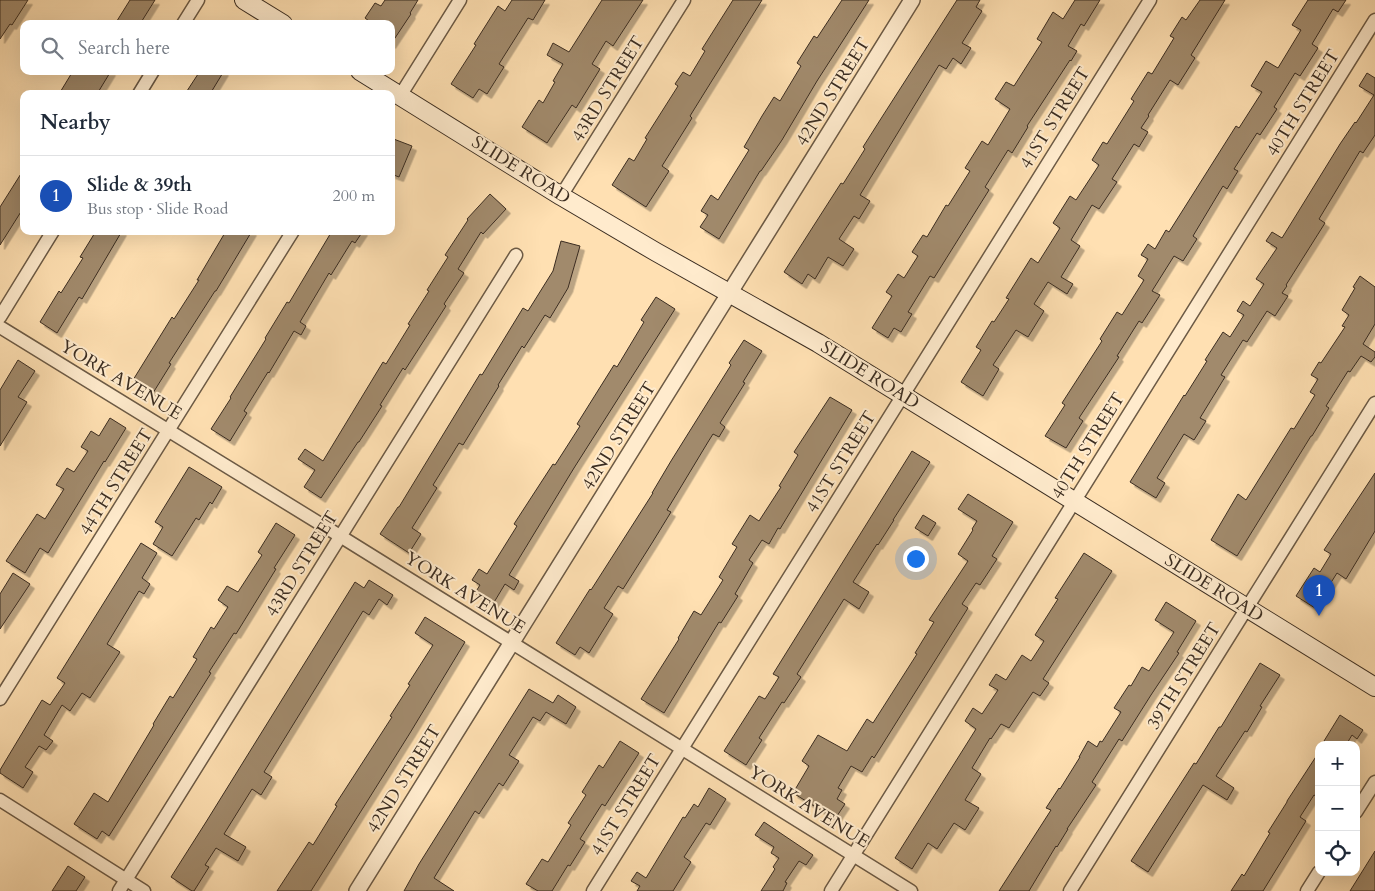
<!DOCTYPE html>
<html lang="en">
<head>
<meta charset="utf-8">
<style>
	:root { --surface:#fff; --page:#f6f6f7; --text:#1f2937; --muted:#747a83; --line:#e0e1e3; --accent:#8f2418 }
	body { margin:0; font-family:Cardo,serif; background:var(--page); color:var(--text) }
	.controls { position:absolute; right:15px; bottom:15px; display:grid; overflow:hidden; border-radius:10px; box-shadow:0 5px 20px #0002 }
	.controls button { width:45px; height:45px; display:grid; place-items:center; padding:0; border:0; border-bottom:1px solid var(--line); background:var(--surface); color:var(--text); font:25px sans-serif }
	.you { position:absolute; left:915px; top:558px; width:18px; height:18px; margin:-12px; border:4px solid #fff; border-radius:50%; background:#1a73e8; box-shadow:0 0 0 8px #1a73e833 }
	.badge { display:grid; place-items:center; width:32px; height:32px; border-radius:50%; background:var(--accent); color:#fff; font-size:16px; font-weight:700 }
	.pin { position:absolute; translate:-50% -41px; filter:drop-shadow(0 1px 2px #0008) }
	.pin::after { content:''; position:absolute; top:26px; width:18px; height:15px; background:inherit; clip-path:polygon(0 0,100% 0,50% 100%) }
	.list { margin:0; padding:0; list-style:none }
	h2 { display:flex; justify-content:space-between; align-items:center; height:65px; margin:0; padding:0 20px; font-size:21px }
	h2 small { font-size:16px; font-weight:400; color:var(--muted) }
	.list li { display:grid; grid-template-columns:32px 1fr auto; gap:15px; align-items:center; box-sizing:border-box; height:80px; padding:0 20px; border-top:1px solid var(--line) }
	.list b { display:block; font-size:19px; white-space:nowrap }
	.list p { margin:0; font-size:16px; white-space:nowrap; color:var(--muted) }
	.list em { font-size:16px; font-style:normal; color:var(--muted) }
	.icon { flex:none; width:28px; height:28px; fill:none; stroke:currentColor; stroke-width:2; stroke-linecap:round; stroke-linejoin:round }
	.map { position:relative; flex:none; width:1375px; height:891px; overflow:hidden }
	.search { position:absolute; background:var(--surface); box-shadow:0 5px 20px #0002; left:20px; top:20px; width:375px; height:55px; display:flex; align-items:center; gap:12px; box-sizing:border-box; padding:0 18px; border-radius:10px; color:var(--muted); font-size:19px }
	.panel { position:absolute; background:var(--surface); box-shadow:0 5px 20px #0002; left:20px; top:90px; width:375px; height:145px; border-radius:10px }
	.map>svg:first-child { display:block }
	.building { fill:#a18a6c; stroke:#3b2d21; filter:url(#shadow) }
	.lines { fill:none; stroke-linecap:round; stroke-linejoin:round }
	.minor-casing { stroke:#6c5a45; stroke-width:15 }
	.tertiary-casing { stroke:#6c5a45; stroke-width:18 }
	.secondary-casing { stroke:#3b2d21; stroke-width:20 }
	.minor { stroke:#ffebcd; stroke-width:12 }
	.tertiary { stroke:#ffebcd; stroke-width:15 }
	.secondary { stroke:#ffebcd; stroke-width:18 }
	.labels { text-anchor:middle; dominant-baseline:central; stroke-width:4; stroke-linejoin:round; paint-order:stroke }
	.street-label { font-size:18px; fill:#3b2d21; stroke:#ffebcd }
</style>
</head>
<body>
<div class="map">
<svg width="1375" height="891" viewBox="0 0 1375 891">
	<defs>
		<filter id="shadow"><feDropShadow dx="4.5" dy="4.5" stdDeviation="0" flood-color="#0004"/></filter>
	</defs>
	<rect width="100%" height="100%" fill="#ffe0b2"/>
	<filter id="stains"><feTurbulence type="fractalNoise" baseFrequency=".004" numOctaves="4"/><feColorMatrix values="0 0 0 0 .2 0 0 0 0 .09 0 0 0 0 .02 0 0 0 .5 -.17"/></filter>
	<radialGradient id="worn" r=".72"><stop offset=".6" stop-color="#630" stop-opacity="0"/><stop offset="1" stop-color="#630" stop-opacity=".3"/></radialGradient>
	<!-- building -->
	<g class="building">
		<path d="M0 0H28L12 25 10 24 0 39Z"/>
		<path d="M130 0H155L140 24H115Z"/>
		<path d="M385 0H418L410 13 411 14 391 44V24H373L365 18 375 3 381 6Z"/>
		<path d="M512 0H545L533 20 528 18 499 64 504 67 487 94 479 89 473 98 451 84 476 45 474 44 498 6 505 11Z"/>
		<path d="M602 0H643L613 46 606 41 592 64 600 69 576 108 572 105 547 143 522 127 539 100 543 103 555 82 553 81 563 64 547 55 553 43 569 52Z"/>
		<path d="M733 0H762L690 116 692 118 662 166 669 171 646 207 612 185 629 158 634 161 647 139 645 138 678 86 675 84 683 72 690 76 705 51 702 49Z"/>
		<path d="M842 0H869L817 81 782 140 761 171H760L719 239 700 227 708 215 701 211 711 195 718 200 749 150 744 147 762 116 774 97 780 101 801 66 797 63 814 36 817 38Z"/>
		<path d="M957 0H980L976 7 982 11 962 43 971 48 961 64 953 58 946 69 939 65 860 195 870 201 859 219 854 216 839 239 854 249 843 266 828 257 815 279 808 274 802 284 784 272 841 183 843 184 865 149 863 147 882 117Z"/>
		<path d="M1075 0H1100L1084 26 1081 24 1068 46 1077 51 1071 61 1070 60 1027 126 1028 127 1012 153 1008 150 985 187 989 190 934 278 930 276 908 312 912 314 901 332 894 328 888 338 872 328 892 296 886 292 898 274 904 278 918 256 912 252 923 235 927 237 946 205 948 206 970 171 965 168 982 141 988 145 1010 109 995 99 1006 82 1014 86 1042 42 1037 39 1053 12 1063 19Z"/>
		<path d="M1200 0H1225L1191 55 1195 58 1178 85 1170 80 1148 115 1149 116 1141 128 1148 132 1139 147 1134 144 1112 179 1117 182 1099 209 1092 205 1071 240 1080 246 1061 277 1073 284 1067 294 1048 282 1034 304 1044 311 1028 337 1016 330 993 365 999 369 983 396 961 382 981 350 976 347 992 321 994 322 1009 299 1006 298 1031 258 1038 263 1060 228 1053 223 1070 196 1076 200 1099 165 1092 160 1103 142 1107 144 1134 101 1131 99 1148 72 1152 74 1174 38 1170 36 1182 17 1186 20Z"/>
		<path d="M1308 0H1346L1338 12 1333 9 1312 44 1318 48 1300 76 1295 73 1274 107 1277 109 1260 135 1257 133 1234 169 1238 171 1227 189 1223 186 1193 236 1197 239 1183 261 1174 256 1152 291 1160 295 1142 323 1139 321 1117 356 1119 357 1079 418 1083 421 1066 448 1045 436 1065 405 1062 403 1102 341 1100 339 1117 312 1122 315 1144 280 1138 276 1148 259 1141 255 1148 244 1155 249 1166 230 1169 232 1236 126 1239 128 1262 92 1251 86 1266 61 1278 68 1301 30 1292 25Z"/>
		<path d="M73 71H111L97 94H59Z"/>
		<path d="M200 71H224L210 94H185Z"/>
		<path d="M1367 73 1375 78V135L1363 153 1360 151 1319 219 1325 223 1286 285 1287 286 1282 293 1288 296 1275 316 1267 311 1247 342 1243 340 1221 375 1225 377 1200 418 1206 421 1194 440 1184 434 1157 478 1165 483 1156 498 1130 482 1184 395 1185 396 1207 361 1205 360 1223 332 1230 337 1244 315 1237 311 1243 301 1250 306 1264 284 1256 279 1277 248 1266 241 1272 232 1282 238 1340 144 1355 122 1356 123 1374 95 1359 86Z"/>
		<path d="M391 138 412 146 399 177 391 174Z"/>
		<path d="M24 169V207L0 245V207Z"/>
		<path d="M490 194 506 209 483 234 481 232 458 269 464 273 444 304 446 306 405 370 403 368 380 405 382 406 359 442H358L321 498 304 487 315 470 298 459 305 449 323 461 383 362 386 364 410 325 408 324 429 291 427 290 448 257 445 255 468 220 467 219Z"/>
		<path d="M96 231H122L82 299 79 297 57 333 40 322 59 291 61 293 83 258 80 257Z"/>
		<path d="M226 231H252L216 291H215L169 363 171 364 153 393 133 380 172 317 174 319 199 280H197Z"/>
		<path d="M332 231H363L355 243 352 241 331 275 329 273 300 322 306 326 301 335 294 331 269 373 268 372 244 411 247 413 230 441 211 429 231 398 230 397 266 339 265 338 287 302 289 303Z"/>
		<path d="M561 241 580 246 568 288 550 318 545 315 524 348 522 346 498 385 499 386 463 445 459 443 433 485 437 488 412 528 421 534 409 553 380 534 398 507H399L480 374 482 375 523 308 528 311 553 271Z"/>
		<path d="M1360 276 1375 287V324L1363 344 1375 352V357L1371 362 1361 356 1350 372 1348 371 1326 406 1329 408 1312 436H1311L1237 556 1211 540 1238 494 1246 500 1291 428 1294 429 1315 395 1310 392 1318 379 1311 375 1319 362 1321 363 1345 327 1342 326 1349 315 1342 310 1355 288 1353 287Z"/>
		<path d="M656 297 675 309 574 468 509 575 519 581 514 590 505 584 493 604 475 593 480 585 472 580 479 569 487 574 517 526 514 524 553 464 555 465 580 426 577 424 614 365 617 367 644 322 641 320Z"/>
		<path d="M744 340 762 351 743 382 745 383 720 423 725 427 719 437 713 434 708 442 667 510 671 512 652 543 623 589 618 586 604 608 613 614 589 653 580 647 575 655 556 643 590 589 591 590 653 493H652L671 461 731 365 729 363Z"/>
		<path d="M18 360 35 371 18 397 27 402 0 446V390Z"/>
		<path d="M830 397 852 410 780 529 778 528 769 544 762 540 749 560 753 563 735 594 738 596 721 623 719 622 664 713 641 699 679 639 678 638 694 611 701 615 723 580 719 577 737 547 732 544 750 515 759 521 781 487 779 486 798 455 794 452Z"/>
		<path d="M110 418 126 428 105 462 104 461 48 553 40 548 25 573 6 561 37 514 45 519 64 489 56 485 67 468 74 472 88 451 81 447 91 431 99 436Z"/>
		<path d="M912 451 930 462 893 520H894L878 545 877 544 853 582 869 592 859 609 844 599 797 674 801 677 784 703 782 702 759 738 762 740 746 765 724 751 759 696 765 699 779 677 773 674Z"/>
		<path d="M189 467 222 487 212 504 210 502 199 520 196 518 172 556 153 544 163 527 155 522Z"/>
		<path d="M1375 473V531L1346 579 1337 573 1315 608 1296 596 1314 568 1320 572 1331 554 1324 550Z"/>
		<path d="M968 494 1013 522 992 556 997 559 980 585 976 583 962 604 968 608 874 758 872 756 862 772 851 766 838 788 842 790 837 799 845 804 835 819 793 793 809 766 802 761 818 735 847 751 867 719 873 723 917 654 915 653 934 622 929 620 968 561 958 554 973 530 972 529 977 521 958 509Z"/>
		<path d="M923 515 936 523 928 536 915 528Z"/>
		<path d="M276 523 295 535 274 568 276 569 236 634 234 633 209 672 211 673 109 836 102 831 97 839 74 824 94 793 108 802 154 725 153 724 170 696 173 698 197 659 193 657 211 627 214 629 228 607 218 600 227 586 238 592 262 555 258 552Z"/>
		<path d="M141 543 157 553 142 578 150 584 144 594 139 591 107 644 120 652 90 698 82 693 70 711 62 705 44 735 53 741 46 750 39 746 25 767 33 772 23 788 0 773V770L42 700 50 705 65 683 57 678Z"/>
		<path d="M1084 553 1112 571 1043 679 1049 683 1040 696 1033 692 1009 728 1001 724 991 739 990 738 972 768 981 774 965 800 979 808 965 830 954 823 937 849 928 843 912 869 895 858 976 729 965 721 973 708 982 714 998 690 989 685 996 674 1006 680 1022 655 1031 661 1044 641 1035 635 1058 599 1055 598Z"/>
		<path d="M13 573 30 584 0 629V594Z"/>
		<path d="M369 580 393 595 387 605 379 599 369 615 363 611 264 772 272 777 261 795 252 789 224 834 246 847 238 861 216 848 205 865 209 867 194 891H192L171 877 206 822 355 582 364 588Z"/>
		<path d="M1166 602 1196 621 1177 652 1179 653 1151 695 1122 741 1119 739 1092 782 1096 785 1067 829H1068L1057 847 1056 846 1029 891H999L1051 810 1046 808 1059 788 1060 789 1080 757H1079L1088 741 1097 747 1100 741 1102 742 1121 712 1114 708 1129 685 1131 686 1142 667 1149 671 1174 632 1155 620Z"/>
		<path d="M425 617 465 642 410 733 311 891H277L309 842 313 845 337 806 335 805 392 717 390 716 410 685 408 684 433 645 415 633Z"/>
		<path d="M1260 663 1280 675 1260 706 1262 707 1247 732 1245 731 1216 776 1234 788 1227 800 1203 785 1148 872 1131 861 1194 763 1196 764 1219 727H1221Z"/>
		<path d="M529 689 553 703 558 695 576 707 566 724 546 712 540 721 533 717 509 755 519 761 503 786 499 783 479 814 475 811 434 878 454 891H404L419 864Z"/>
		<path d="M1340 715 1363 730 1357 739 1352 735 1346 745H1331L1324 741Z"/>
		<path d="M620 741 639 753 605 806 602 804 580 839 585 842 570 866 568 865 552 891H538L526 884 542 859 548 862 571 825 568 823 586 795 582 792 599 765 603 768Z"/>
		<path d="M1319 752V798L1314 795 1300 817 1306 821 1263 891H1231L1242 874 1244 876 1270 833 1268 832 1287 802V801Z"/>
		<path d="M709 788 726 799 710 825 706 823 684 857 691 862 673 891H637L640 886 631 881 637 872 646 878 683 817 685 818 694 804 698 807Z"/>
		<path d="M764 822 813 855 806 865 799 861 785 882 787 883 783 891H761L775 869 773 867 779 858 771 853 774 847 755 835Z"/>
		<path d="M1375 851V891H1350Z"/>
		<path d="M68 866 85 877 76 891H52Z"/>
	</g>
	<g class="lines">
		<defs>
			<g id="minor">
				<path d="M183 24 198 0"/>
				<path d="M139 94 153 71"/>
				<path d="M400 96 460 0"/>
				<path d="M561 196 684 0"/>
				<path d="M0 317 53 231"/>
				<path d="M0 327 340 536 911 891"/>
				<path d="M0 699 293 231"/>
				<path d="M0 800 144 891"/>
				<path d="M1356 812 1375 782"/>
				<path d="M119 891 516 255"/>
				<path d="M593 891 1150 0"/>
				<path d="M831 891 1375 20"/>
				<path d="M1070 891 1375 403"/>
				<path d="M1307 891 1319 872"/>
			</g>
			<path id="tertiary" d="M357 891 912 0"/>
			<g id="secondary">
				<path d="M244 0 283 24"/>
				<path d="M360 71 561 196 656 252 818 343 1375 687"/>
			</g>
		</defs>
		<!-- minor casing -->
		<use href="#minor" class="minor-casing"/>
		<!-- tertiary casing -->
		<use href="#tertiary" class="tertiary-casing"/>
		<!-- secondary casing -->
		<use href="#secondary" class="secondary-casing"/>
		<!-- minor -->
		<use href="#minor" class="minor"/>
		<!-- tertiary -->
		<use href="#tertiary" class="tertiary"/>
		<!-- secondary -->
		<use href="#secondary" class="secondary"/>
	</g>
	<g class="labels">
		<!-- street labels -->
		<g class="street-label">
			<text transform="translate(608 89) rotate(-58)">43RD STREET</text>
			<text transform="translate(833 92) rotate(-58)">42ND STREET</text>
			<text transform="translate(1303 103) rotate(-58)">40TH STREET</text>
			<text transform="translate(1055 118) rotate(-58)">41ST STREET</text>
			<text transform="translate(521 170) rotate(32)">SLIDE ROAD</text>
			<text transform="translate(870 375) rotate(32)">SLIDE ROAD</text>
			<text transform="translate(121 380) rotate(31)">YORK AVENUE</text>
			<text transform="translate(619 436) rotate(-58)">42ND STREET</text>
			<text transform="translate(1088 446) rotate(-58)">40TH STREET</text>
			<text transform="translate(841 462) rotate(-58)">41ST STREET</text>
			<text transform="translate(116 482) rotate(-58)">44TH STREET</text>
			<text transform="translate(302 564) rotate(-58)">43RD STREET</text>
			<text transform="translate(1214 588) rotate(32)">SLIDE ROAD</text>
			<text transform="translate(465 593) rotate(32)">YORK AVENUE</text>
			<text transform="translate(1184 676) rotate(-58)">39TH STREET</text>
			<text transform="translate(404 779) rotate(-58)">42ND STREET</text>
			<text transform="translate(626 805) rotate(-58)">41ST STREET</text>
			<text transform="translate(809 807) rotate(32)">YORK AVENUE</text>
		</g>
	</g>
	<rect width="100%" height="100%" filter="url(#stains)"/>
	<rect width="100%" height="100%" fill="url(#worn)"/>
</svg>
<div class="controls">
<button>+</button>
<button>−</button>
<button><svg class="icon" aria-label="locate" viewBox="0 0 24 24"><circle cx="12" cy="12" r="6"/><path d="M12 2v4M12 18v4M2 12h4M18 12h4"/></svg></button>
</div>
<div class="you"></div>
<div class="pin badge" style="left:1319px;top:616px;background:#1a4fb4">1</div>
<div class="search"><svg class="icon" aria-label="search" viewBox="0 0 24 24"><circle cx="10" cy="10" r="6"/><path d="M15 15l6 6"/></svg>Search here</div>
<section class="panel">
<h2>Nearby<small></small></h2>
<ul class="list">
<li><span class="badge" style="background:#1a4fb4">1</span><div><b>Slide &amp; 39th</b><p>Bus stop · Slide Road</p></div><em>200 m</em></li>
</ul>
</section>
</div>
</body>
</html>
